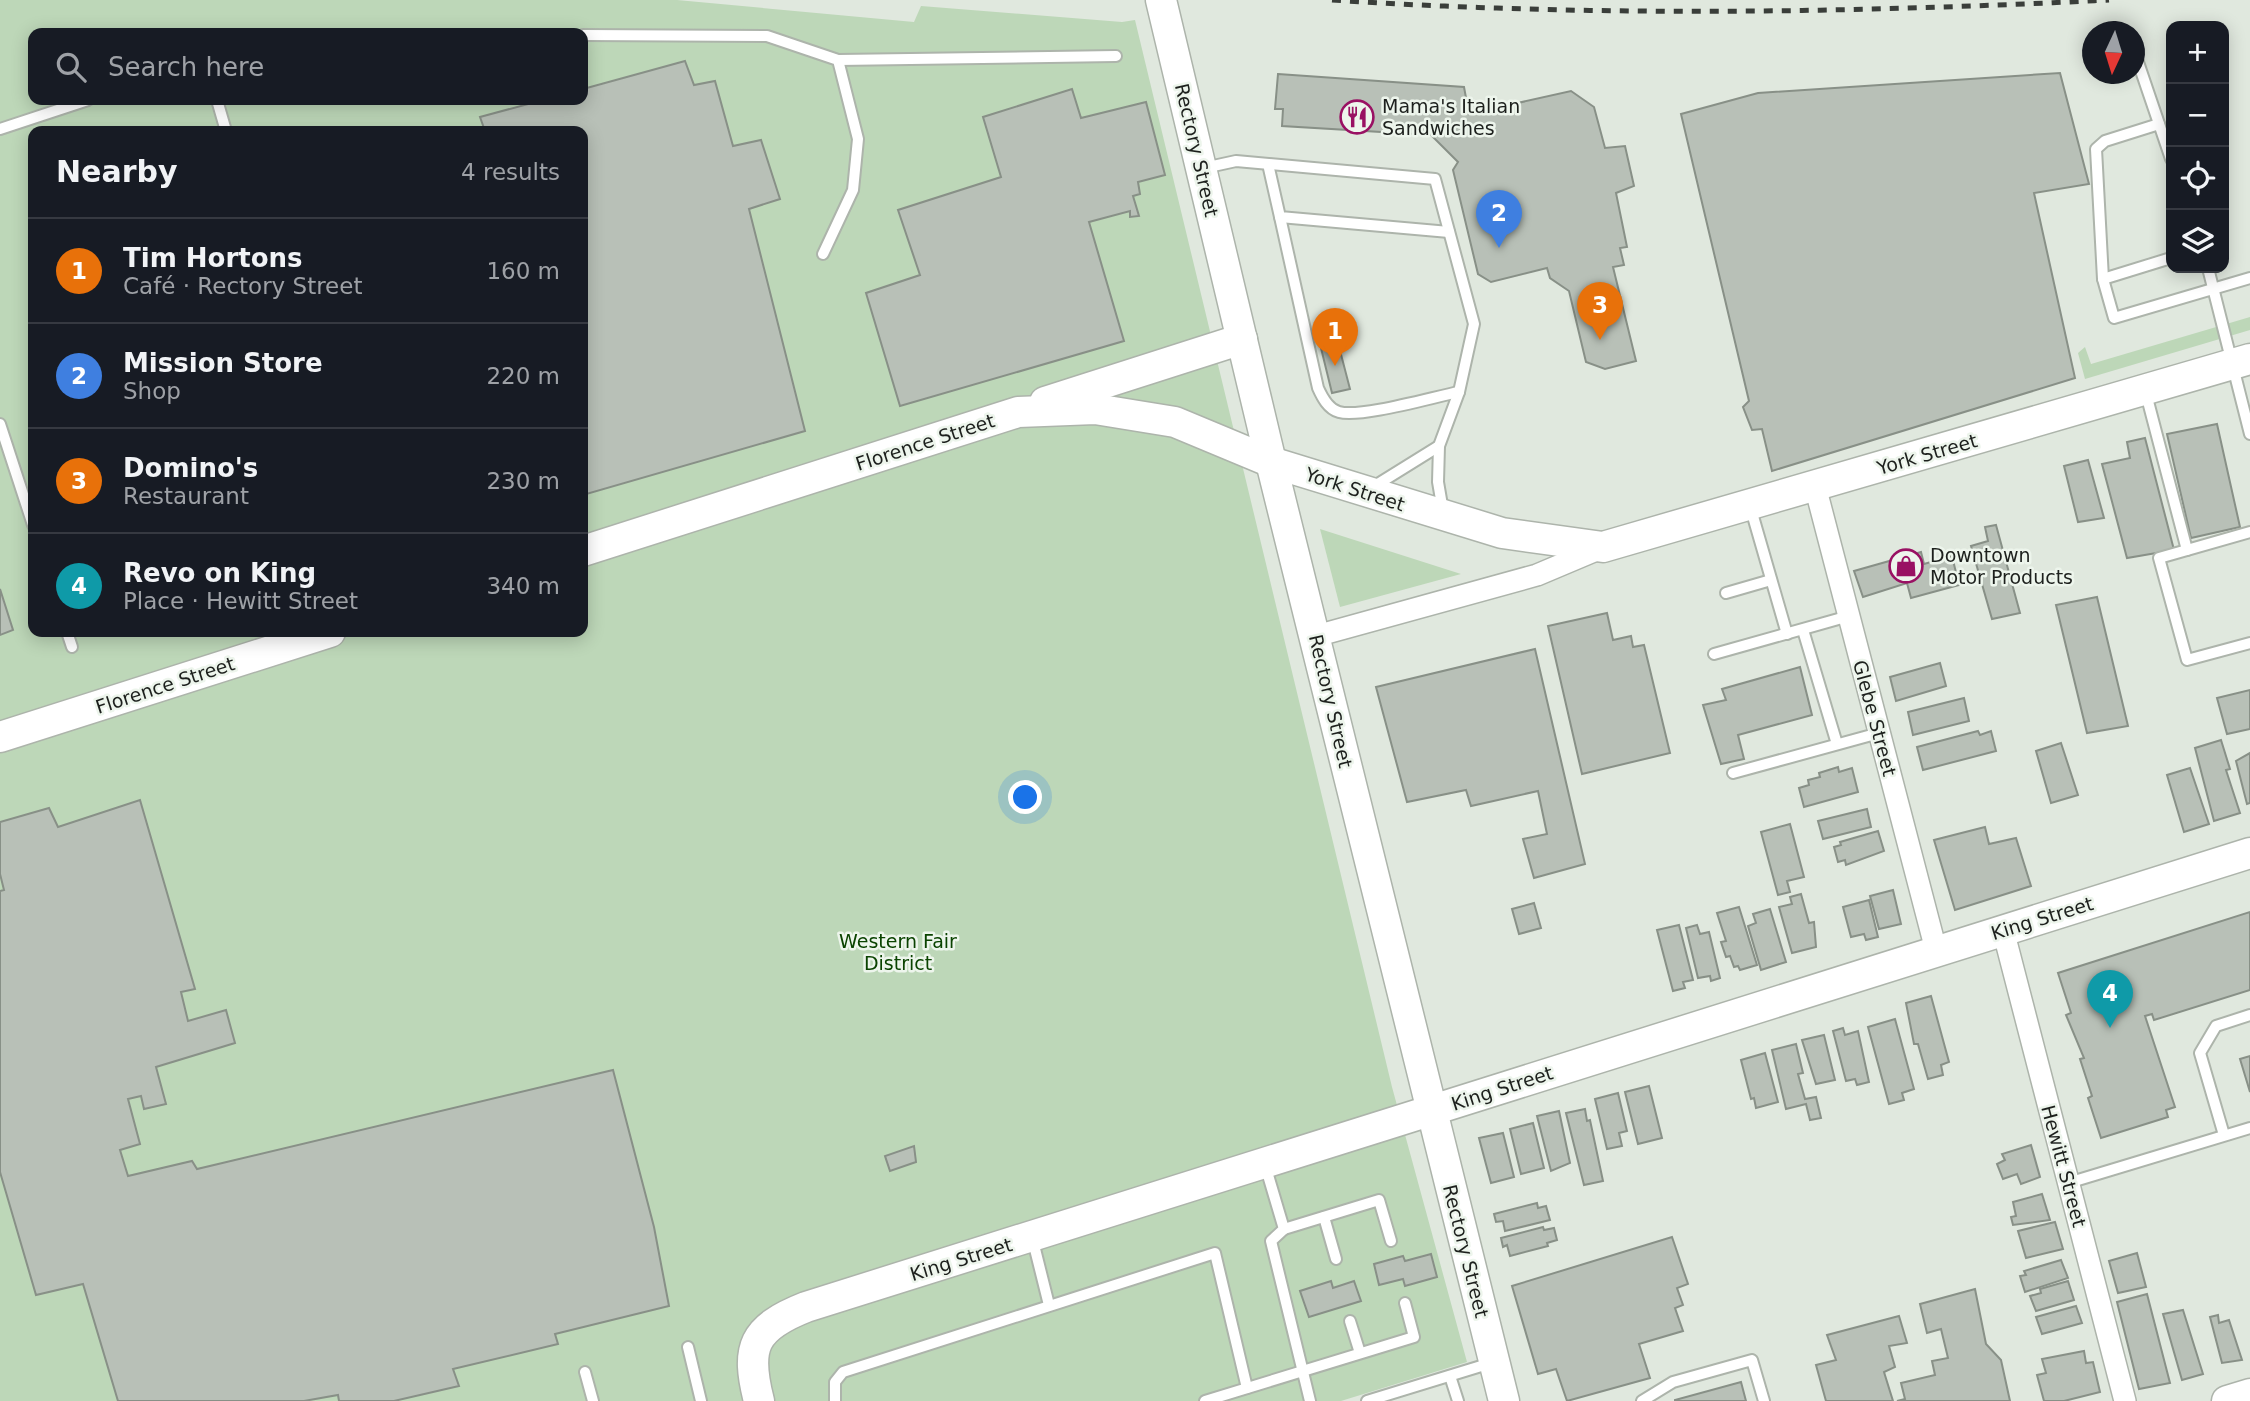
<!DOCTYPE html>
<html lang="en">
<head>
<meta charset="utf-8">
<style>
	:root { --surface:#171b24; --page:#20242c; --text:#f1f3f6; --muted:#9ea1a6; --line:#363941; --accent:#b45309 }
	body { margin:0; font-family:"DejaVu Sans",sans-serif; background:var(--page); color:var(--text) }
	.controls { position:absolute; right:21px; top:21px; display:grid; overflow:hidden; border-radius:14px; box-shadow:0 4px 18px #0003 }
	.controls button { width:63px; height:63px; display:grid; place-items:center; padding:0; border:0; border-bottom:2px solid var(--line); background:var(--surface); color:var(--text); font:35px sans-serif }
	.compass { position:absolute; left:2082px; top:21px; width:63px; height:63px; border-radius:50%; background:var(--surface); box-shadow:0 4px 18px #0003; rotate:184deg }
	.you { position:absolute; left:1026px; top:798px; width:24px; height:24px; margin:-18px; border:5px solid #fff; border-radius:50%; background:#1a73e8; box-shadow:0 0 0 10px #1a73e833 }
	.badge { display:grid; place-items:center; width:46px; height:46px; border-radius:50%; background:var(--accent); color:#fff; font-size:23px; font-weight:700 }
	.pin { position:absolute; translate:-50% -58px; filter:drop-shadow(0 2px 4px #0008) }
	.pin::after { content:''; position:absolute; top:37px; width:24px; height:21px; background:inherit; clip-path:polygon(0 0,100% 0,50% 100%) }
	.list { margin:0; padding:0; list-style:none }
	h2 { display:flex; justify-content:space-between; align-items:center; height:91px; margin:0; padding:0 28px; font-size:30px }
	h2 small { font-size:23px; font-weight:400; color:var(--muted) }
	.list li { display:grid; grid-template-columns:46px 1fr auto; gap:21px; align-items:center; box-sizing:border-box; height:105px; padding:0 28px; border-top:2px solid var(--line) }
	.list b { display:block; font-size:26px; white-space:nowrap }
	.list p { margin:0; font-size:23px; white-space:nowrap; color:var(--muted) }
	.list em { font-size:23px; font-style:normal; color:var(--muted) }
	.icon { flex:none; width:38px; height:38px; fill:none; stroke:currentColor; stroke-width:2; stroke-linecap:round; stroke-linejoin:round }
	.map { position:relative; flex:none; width:2250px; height:1401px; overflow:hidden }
	.search { position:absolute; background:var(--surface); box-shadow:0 4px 18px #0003; left:28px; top:28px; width:560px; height:77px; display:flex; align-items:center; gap:18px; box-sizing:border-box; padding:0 24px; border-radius:14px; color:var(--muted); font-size:26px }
	.panel { position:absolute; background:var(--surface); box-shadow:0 4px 18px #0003; left:28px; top:126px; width:560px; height:511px; border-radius:14px }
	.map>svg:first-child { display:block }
	.green { fill:#bdd7b8; fill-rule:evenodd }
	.building { fill:#b8c0b7; stroke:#889087; stroke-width:2 }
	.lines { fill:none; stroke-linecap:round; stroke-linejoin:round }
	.lane-casing { stroke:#adb4ab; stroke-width:14 }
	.street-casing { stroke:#adb4ab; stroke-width:24 }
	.secondary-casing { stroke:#adb4ab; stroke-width:33 }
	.lane { stroke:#fff; stroke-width:10 }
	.street { stroke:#fff; stroke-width:21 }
	.secondary { stroke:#fff; stroke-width:30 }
	.rail { stroke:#3a3e3a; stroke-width:5; stroke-dasharray:9 9; stroke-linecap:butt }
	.labels { text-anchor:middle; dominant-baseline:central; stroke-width:5; stroke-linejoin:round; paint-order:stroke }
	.poi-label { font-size:19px; fill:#1d201d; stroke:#edf5ec; text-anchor:start }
	.street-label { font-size:19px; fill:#1d201d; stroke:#edf5ec }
	.park-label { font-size:19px; fill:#0a4300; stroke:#edf5ec }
</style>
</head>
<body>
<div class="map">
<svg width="2250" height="1401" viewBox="0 0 2250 1401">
	<rect width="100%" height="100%" fill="#e0e8de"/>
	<!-- green -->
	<g class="green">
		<path d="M0 0H677L914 22 921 6 1122 22 1135 20 1392 1087 1467 1362 1341 1401H0ZM33 33H583V100H33ZM33 131H583V632H33Z"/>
		<path d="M2250 317V330L2085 379 2078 353 2085 347 2091 364Z"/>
		<path d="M1320 529 1461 574 1340 607Z"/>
	</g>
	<!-- building -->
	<g class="building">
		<path d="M685 61 694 85 715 81 733 146 761 140 780 199 749 209 805 431 583 495V131H485L480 117 543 100H583V89Z"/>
		<path d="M2060 73 2089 184 2034 193 2075 378 1772 471 1762 429 1752 430 1743 407 1749 401 1681 114 1758 93Z"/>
		<path d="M1278 74 1464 87 1469 114 1571 91 1594 107 1605 148 1625 146 1634 186 1616 193 1627 247 1620 248 1624 265 1613 267 1636 361 1605 369 1586 362 1569 291 1550 278 1547 268 1491 282 1478 274 1453 170 1458 162 1431 135 1282 126 1283 109H1275Z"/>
		<path d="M1072 89 1081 118 1146 102 1165 175 1138 182 1140 194 1133 196 1139 216 1130 217V211L1089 222 1124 341 900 406 866 293 920 275 898 210 1001 177 983 117Z"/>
		<path d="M1337 339 1350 389 1332 393 1320 344Z"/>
		<path d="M2217 424 2240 527 2191 538 2167 434Z"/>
		<path d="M2145 438 2174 550 2127 558 2102 464 2130 458 2127 442Z"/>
		<path d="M2088 460 2104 518 2078 522 2064 466Z"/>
		<path d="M1996 525 2020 613 1992 619 1971 546 1988 541 1985 527Z"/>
		<path d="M1921 552 1924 564 1952 556 1959 585 1911 598 1907 583 1863 597 1854 571Z"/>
		<path d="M0 589 13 630 0 635Z"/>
		<path d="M2097 597 2128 726 2087 733 2056 605Z"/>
		<path d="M1607 613 1613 640 1631 636 1633 647 1644 645 1670 753 1582 774 1548 626Z"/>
		<path d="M1535 649 1585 864 1534 878 1523 839 1547 834 1538 791 1471 806 1466 790 1407 802 1376 687Z"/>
		<path d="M1940 663 1946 686 1896 701 1890 677Z"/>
		<path d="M1800 667 1812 715 1738 735 1744 759 1721 764 1703 705 1726 700 1722 689Z"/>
		<path d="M2250 690V729L2227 734 2217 698Z"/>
		<path d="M1964 698 1969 721 1913 735 1908 712Z"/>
		<path d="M1978 731 1980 735 1991 731 1996 751 1923 770 1917 747Z"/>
		<path d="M2221 740 2230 769 2226 770 2240 813 2214 821 2195 748Z"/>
		<path d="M2061 743 2078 795 2051 803 2036 751Z"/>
		<path d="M2250 753V803L2247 804 2236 761Z"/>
		<path d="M1838 767 1839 772 1852 768 1858 792 1804 807 1799 788 1809 785 1808 780 1820 777 1819 773Z"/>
		<path d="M2190 768 2209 824 2184 832 2167 775Z"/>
		<path d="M140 800 195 989 181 992 188 1021 226 1010 235 1043 156 1067 166 1104 144 1109 141 1096 128 1099 140 1144 120 1150 128 1176 192 1161 197 1169 613 1070 654 1227 669 1306 555 1334 558 1344 453 1369 459 1386 394 1401H339L338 1395 304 1401H118L83 1284 36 1295 0 1172V891L4 890 0 874V822L49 808 58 827Z"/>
		<path d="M1867 809 1871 827 1823 839 1818 821Z"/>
		<path d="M1790 824 1804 877 1787 881 1790 892 1778 895 1761 832Z"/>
		<path d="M1985 827 1989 844 2016 838 2031 886 1955 910 1934 840Z"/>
		<path d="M1878 831 1884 851 1846 865 1845 860 1838 862 1834 847 1841 845 1840 842Z"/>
		<path d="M1893 890 1901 924 1879 929 1870 896Z"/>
		<path d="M1801 894 1809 923 1814 922 1816 947 1792 953 1779 907 1792 904 1790 897Z"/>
		<path d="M1869 900 1878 937 1866 940 1864 934 1851 937 1843 907Z"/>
		<path d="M1534 903 1541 928 1519 934 1512 909Z"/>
		<path d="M1739 907 1757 965 1740 970 1738 966 1734 967 1730 956 1726 957 1721 942 1726 941 1717 913Z"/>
		<path d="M1770 909 1786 962 1761 970 1748 926 1756 923 1753 914Z"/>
		<path d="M2250 912V990L2154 1020 2152 1014 2145 1016 2175 1107 2166 1110 2168 1117 2101 1138 2088 1098 2092 1096 2080 1059 2084 1058 2066 1015 2071 1013 2058 973Z"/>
		<path d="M1679 925 1693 980 1683 982 1685 988 1673 991 1657 930Z"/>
		<path d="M1697 925 1700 934 1709 932 1720 978 1711 981 1710 976 1698 978 1686 928Z"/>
		<path d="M1931 996 1949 1062 1941 1065 1943 1075 1928 1079 1918 1044H1914L1906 1003Z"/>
		<path d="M1895 1019 1914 1089 1902 1093 1904 1100 1889 1104 1868 1027Z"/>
		<path d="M1843 1028 1845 1035 1858 1031 1869 1082 1857 1085 1855 1079 1846 1081 1833 1031Z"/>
		<path d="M1824 1035 1835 1080 1816 1084 1802 1040Z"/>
		<path d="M1796 1044 1803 1073 1798 1074 1805 1099 1816 1097 1821 1118 1810 1120 1806 1104 1786 1109 1772 1050Z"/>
		<path d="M1765 1053 1778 1102 1756 1108 1754 1098 1751 1099 1741 1060Z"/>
		<path d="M2250 1056V1092L2240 1059Z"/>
		<path d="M1649 1086 1662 1138 1638 1144 1625 1092Z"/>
		<path d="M1618 1093 1627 1131 1619 1133 1622 1146 1607 1149 1595 1099Z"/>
		<path d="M1585 1109 1587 1121 1590 1120 1603 1181 1584 1185 1566 1113Z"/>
		<path d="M1559 1111 1570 1163 1551 1171 1537 1116Z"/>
		<path d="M1533 1123 1544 1168 1521 1174 1510 1129Z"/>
		<path d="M1503 1133 1514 1177 1491 1183 1479 1138Z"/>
		<path d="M2031 1145 2040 1177 2021 1184 2017 1174 2003 1179 1997 1164 2005 1160 2002 1154Z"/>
		<path d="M914 1146 916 1162 890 1171 885 1156Z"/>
		<path d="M2042 1194 2050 1220 2013 1225 2011 1217 2016 1216 2013 1202Z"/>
		<path d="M1537 1203 1538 1208 1546 1206 1550 1220 1505 1231 1503 1221 1496 1222 1494 1214Z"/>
		<path d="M2055 1222 2063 1249 2026 1258 2018 1231Z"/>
		<path d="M1543 1227 1544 1230 1554 1228 1557 1240 1547 1243 1548 1246 1510 1256 1507 1245 1503 1247 1501 1238Z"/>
		<path d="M1672 1237 1688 1284 1677 1288 1683 1305 1675 1308 1683 1331 1639 1344 1650 1378 1567 1401 1556 1369 1538 1374 1512 1286Z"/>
		<path d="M2137 1253 2146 1287 2118 1293 2109 1261Z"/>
		<path d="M1431 1254 1437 1277 1405 1286 1403 1279 1379 1285 1374 1264 1403 1256 1405 1261Z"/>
		<path d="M2061 1260 2068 1278 2025 1292 2020 1276 2026 1275 2024 1271Z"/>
		<path d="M1331 1281 1333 1288 1354 1281 1361 1301 1309 1317 1300 1291Z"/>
		<path d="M2068 1281 2074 1300 2036 1311 2030 1296 2041 1293 2040 1289Z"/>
		<path d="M1975 1289 1986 1344 2001 1360 2010 1401H1897L1905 1399 1901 1383 1935 1375 1932 1361 1948 1358 1941 1329 1927 1333 1920 1304Z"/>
		<path d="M2147 1294 2170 1383 2139 1389 2117 1302Z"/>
		<path d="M2076 1306 2082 1323 2042 1334 2036 1317Z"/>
		<path d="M2183 1310 2203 1374 2182 1380 2163 1314Z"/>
		<path d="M2218 1315 2219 1323 2229 1320 2242 1360 2222 1363 2210 1317Z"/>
		<path d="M1899 1316 1907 1343 1889 1346 1895 1367 1884 1372 1893 1401H1826L1816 1365 1836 1360 1827 1335Z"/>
		<path d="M2084 1351 2086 1363 2093 1362 2100 1392 2064 1401H2044L2037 1375 2046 1373 2042 1359Z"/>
		<path d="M1741 1382 1746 1401H1675V1400Z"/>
	</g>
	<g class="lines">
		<defs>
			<g id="lane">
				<path d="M583 35 767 36 838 60 858 139 853 190 823 254"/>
				<path d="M838 60 1116 56"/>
				<path d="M2138 62 2171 159"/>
				<path d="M217 100 226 131"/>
				<path d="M2159 124 2105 141 2096 149 2103 279 2114 318 2250 278"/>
				<path d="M0 129 88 100"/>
				<path d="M1268 164 1280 217 1449 232"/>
				<path d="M1204 168 1236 161 1435 179 1474 324 1459 392 1439 446 1438 482 1443 511"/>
				<path d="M1280 217 1318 388C1322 397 1328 409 1339 412 1361 418 1433 397 1459 392"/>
				<path d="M2208 268 2250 434"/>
				<path d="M2103 279 2171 258"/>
				<path d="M2145 390 2187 550"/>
				<path d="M0 424 33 525"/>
				<path d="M1373 487 1439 446"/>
				<path d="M1750 506 1787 634"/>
				<path d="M2250 532 2159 558 2187 660 2250 643"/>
				<path d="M1726 593 1771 580"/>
				<path d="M1803 630 1837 744"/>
				<path d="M67 632 72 647"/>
				<path d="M1714 654 1849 616"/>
				<path d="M1733 773 1879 733"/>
				<path d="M2224 1135 2200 1053 2216 1026 2250 1015"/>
				<path d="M1265 1165 1284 1229 1271 1241 1310 1401"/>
				<path d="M2068 1183 2250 1128"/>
				<path d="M1324 1217 1336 1259"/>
				<path d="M1284 1229 1379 1200 1391 1241"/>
				<path d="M1032 1237 1049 1305"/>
				<path d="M1350 1321 1360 1353"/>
				<path d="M688 1347 701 1401"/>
				<path d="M585 1372 593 1401"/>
				<path d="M1450 1376 1458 1401"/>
				<path d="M835 1401V1382L843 1372 1215 1253 1247 1388"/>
				<path d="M1205 1401 1414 1337 1405 1303"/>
				<path d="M1367 1401 1491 1363"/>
				<path d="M1642 1401 1673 1382 1752 1360 1764 1401"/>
			</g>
			<g id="street">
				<path d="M1815 486 1936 950"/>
				<path d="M1316 636 1537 575 1601 548"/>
				<path d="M2003 930 2125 1401"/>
			</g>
			<g id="secondary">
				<path d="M1161 0 1271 462 1504 1401"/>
				<path d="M1045 402 1242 339"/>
				<path d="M583 551 1018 412 1095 409 1175 422 1271 462 1502 533 1603 547 2250 359"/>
				<path d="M0 737 330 632"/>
				<path d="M759 1401C745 1347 753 1328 806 1307L2250 853"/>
				<path d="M2227 1401 2250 1394"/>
			</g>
		</defs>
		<!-- lane casing -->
		<use href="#lane" class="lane-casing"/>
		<!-- street casing -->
		<use href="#street" class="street-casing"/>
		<!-- secondary casing -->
		<use href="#secondary" class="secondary-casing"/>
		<!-- lane -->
		<use href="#lane" class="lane"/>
		<!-- street -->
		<use href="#street" class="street"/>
		<!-- secondary -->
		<use href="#secondary" class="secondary"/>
		<!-- rail -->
		<path class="rail" d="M1332 0C1591 17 1851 13 2109 0"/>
	</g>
	<!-- icons -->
	<defs>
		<symbol id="restaurant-ring" viewBox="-11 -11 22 22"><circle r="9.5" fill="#edf5ec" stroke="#991163" stroke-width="1.5"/><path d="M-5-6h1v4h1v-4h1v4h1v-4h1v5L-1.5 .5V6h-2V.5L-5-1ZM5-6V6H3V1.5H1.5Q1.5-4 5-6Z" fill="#991163"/></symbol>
		<symbol id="shop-ring" viewBox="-11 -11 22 22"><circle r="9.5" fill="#edf5ec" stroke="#991163" stroke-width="1.5"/><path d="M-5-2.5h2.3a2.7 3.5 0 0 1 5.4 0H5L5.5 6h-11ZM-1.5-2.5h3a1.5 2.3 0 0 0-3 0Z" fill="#991163"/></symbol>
	</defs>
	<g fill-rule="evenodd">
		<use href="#restaurant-ring" x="1338" y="98" width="38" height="38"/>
		<use href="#shop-ring" x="1887" y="547" width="38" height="38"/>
	</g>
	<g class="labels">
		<!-- poi labels -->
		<g class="poi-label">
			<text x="1382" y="106">Mama's Italian<tspan x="1382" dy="22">Sandwiches</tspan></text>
			<text x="1930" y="555">Downtown<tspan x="1930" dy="22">Motor Products</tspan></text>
		</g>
		<!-- street labels -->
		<g class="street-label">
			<text transform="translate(1197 150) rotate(77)">Rectory Street</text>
			<text transform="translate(925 442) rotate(-18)">Florence Street</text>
			<text transform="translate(1927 454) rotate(-16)">York Street</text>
			<text transform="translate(1355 489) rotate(18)">York Street</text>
			<text transform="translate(165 685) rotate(-18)">Florence Street</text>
			<text transform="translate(1331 701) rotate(77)">Rectory Street</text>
			<text transform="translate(1875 718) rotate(75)">Glebe Street</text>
			<text transform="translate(2042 918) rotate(-17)">King Street</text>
			<text transform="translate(1502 1088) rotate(-18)">King Street</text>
			<text transform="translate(2064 1166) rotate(75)">Hewitt Street</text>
			<text transform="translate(1466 1251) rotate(76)">Rectory Street</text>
			<text transform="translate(961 1259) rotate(-17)">King Street</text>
		</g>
		<!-- park labels -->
		<g class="park-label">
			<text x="898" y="941">Western Fair<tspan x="898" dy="22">District</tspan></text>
		</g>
	</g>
</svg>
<div class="controls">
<button>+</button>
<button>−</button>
<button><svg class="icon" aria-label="locate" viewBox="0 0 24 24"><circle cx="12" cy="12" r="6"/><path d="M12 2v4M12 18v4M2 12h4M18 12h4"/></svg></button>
<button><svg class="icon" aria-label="layers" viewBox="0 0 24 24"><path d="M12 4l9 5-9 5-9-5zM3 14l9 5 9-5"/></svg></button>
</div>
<svg class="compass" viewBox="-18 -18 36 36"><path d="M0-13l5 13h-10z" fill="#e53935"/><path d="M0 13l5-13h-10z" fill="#9ea1a6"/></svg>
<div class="you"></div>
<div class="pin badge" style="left:1335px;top:366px;background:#e8710a">1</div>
<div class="pin badge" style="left:1499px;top:248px;background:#3f7fe0">2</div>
<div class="pin badge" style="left:1600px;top:340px;background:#e8710a">3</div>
<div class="pin badge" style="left:2110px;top:1028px;background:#0f9aa8">4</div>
<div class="search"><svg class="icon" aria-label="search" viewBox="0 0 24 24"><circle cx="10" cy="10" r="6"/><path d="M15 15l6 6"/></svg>Search here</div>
<section class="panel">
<h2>Nearby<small>4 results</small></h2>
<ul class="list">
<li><span class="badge" style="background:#e8710a">1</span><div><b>Tim Hortons</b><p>Café · Rectory Street</p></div><em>160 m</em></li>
<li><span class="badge" style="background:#3f7fe0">2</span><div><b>Mission Store</b><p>Shop</p></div><em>220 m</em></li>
<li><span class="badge" style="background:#e8710a">3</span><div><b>Domino's</b><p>Restaurant</p></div><em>230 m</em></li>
<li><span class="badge" style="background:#0f9aa8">4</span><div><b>Revo on King</b><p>Place · Hewitt Street</p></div><em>340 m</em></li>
</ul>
</section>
</div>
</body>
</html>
